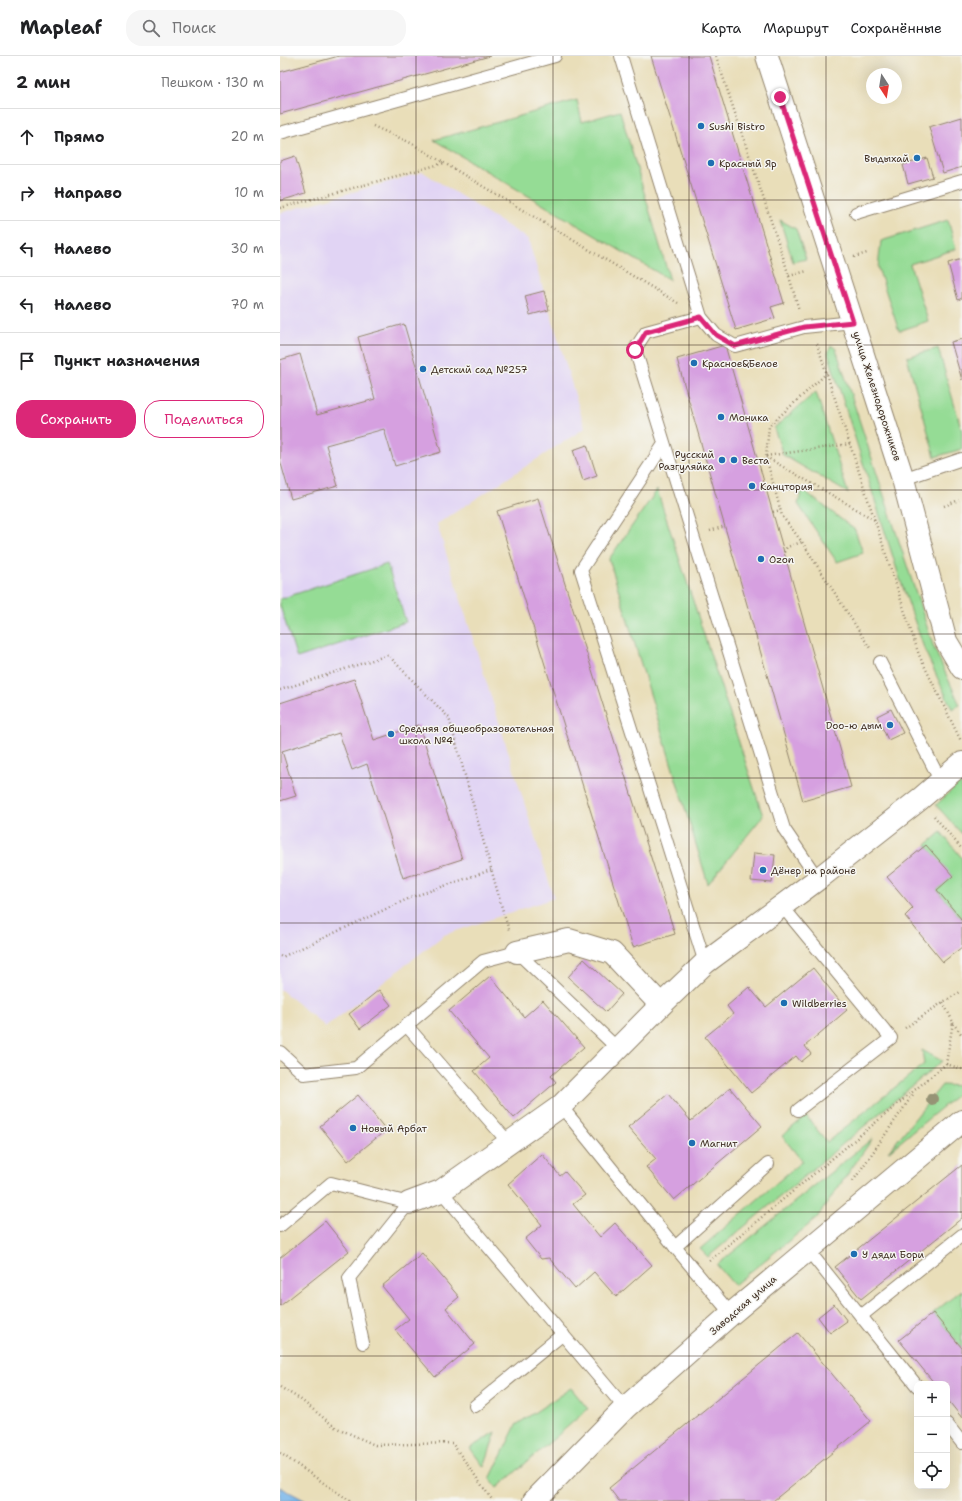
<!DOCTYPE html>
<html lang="ru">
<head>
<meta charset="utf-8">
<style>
	:root { --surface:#fff; --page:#f6f6f6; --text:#202124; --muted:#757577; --line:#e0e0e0; --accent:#db2777 }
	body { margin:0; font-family:"Shantell Sans",sans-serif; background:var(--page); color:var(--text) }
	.controls { position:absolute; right:12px; bottom:12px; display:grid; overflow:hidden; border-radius:8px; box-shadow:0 4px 16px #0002 }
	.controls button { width:36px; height:36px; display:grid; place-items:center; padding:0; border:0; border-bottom:1px solid var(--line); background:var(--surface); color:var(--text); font:20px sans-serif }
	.compass { position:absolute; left:586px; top:12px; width:36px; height:36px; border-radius:50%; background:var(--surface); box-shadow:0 4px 16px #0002; rotate:168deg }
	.stop { position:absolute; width:12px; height:12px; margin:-9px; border:3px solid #db2777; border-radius:50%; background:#fff }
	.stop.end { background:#db2777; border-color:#fff; box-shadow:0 1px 4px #0008 }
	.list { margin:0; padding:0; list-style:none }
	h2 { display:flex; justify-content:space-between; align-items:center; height:52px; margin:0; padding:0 16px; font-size:17px }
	h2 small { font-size:13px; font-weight:400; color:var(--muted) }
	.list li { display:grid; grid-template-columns:26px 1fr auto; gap:12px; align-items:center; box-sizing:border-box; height:56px; padding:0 16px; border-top:1px solid var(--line) }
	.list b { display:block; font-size:15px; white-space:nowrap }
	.list em { font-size:13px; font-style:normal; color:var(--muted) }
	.actions { display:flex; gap:8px; padding:12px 16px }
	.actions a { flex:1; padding:9px 0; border:1px solid var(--accent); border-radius:16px; text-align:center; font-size:14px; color:var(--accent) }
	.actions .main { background:var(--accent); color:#fff }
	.icon { flex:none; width:22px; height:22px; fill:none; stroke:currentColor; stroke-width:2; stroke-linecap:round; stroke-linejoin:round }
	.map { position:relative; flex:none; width:682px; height:1445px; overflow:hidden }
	header { display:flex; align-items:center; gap:24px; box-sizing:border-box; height:56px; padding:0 20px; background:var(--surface); border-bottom:1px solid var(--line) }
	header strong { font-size:19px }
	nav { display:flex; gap:22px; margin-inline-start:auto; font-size:14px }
	.search { width:280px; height:36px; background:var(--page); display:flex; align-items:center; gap:10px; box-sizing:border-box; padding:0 14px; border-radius:16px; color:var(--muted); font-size:15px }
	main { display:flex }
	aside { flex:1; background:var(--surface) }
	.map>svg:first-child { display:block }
	.built { fill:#e1d4f4 }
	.green { fill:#95dc95; stroke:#68835a }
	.water { fill:#77b5ea; stroke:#597084 }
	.building { fill:#d6a0e0 }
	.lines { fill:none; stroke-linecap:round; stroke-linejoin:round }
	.lane-casing { stroke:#92846c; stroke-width:14 }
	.street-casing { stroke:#92846c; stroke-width:24 }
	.secondary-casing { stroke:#92846c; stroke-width:24 }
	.path { stroke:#92846c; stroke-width:2.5; stroke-dasharray:1 3; stroke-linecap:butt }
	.lane { stroke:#fff; stroke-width:12 }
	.street { stroke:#fff; stroke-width:22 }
	.secondary { stroke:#fff; stroke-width:22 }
	.tree { fill:#969374 }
	.route { stroke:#db2777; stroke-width:5 }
	.grid { fill:none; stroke:#3b2a1e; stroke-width:1; stroke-opacity:0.55 }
	.poi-dot { fill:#1f6fb2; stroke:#f6f6f2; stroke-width:1.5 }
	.labels { text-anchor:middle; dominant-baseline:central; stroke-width:3; stroke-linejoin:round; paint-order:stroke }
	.poi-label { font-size:10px; fill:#3b2a1e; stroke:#f6f6f2; text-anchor:start }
	.street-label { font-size:10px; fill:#3b2a1e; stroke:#f6f6f2 }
</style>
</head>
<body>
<header>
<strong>Mapleaf</strong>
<div class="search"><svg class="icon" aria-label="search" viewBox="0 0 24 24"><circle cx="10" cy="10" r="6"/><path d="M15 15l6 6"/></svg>Поиск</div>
<nav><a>Карта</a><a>Маршрут</a><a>Сохранённые</a></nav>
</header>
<main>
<aside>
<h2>2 мин<small>Пешком · 130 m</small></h2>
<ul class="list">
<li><svg class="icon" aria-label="ahead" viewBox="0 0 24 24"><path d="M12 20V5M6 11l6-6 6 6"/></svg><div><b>Прямо</b></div><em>20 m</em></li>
<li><svg class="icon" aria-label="right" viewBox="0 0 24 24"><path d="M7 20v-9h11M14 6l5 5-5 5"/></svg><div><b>Направо</b></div><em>10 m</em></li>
<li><svg class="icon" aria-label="left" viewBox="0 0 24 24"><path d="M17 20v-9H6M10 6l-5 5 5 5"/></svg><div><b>Налево</b></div><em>30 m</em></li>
<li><svg class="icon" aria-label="left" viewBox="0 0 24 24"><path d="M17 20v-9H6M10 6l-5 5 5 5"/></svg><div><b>Налево</b></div><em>70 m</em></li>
<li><svg class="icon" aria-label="arrive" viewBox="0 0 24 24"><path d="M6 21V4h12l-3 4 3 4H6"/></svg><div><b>Пункт назначения</b></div></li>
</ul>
<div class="actions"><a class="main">Сохранить</a><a>Поделиться</a></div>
</aside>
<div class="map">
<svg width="682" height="1445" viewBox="0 0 682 1445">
	<rect width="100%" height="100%" fill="#f6f6f2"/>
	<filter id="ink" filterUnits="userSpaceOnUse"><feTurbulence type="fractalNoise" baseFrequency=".025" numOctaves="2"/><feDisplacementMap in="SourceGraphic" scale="8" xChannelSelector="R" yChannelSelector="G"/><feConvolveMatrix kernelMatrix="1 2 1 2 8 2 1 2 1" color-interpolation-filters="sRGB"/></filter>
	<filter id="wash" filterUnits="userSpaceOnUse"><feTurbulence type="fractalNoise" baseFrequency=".012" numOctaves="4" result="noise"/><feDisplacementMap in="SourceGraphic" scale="16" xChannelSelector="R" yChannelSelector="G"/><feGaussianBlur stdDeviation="0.9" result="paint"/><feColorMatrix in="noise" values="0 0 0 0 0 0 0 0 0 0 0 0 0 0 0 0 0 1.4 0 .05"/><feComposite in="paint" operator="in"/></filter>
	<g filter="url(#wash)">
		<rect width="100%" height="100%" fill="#e9deb9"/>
		<!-- built -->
		<path class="built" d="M143 116 248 183 305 372 157 468 274 842 164 879 46 971 0 933V157Z"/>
		<!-- green -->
		<g class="green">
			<path d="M297 44 302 66 340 55 390 224 154 84Z"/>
			<path d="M500 164 516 173 526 203 513 206Z"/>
			<path d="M668 164 676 193 630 208 648 265 619 275 598 212 601 185Z"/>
			<path d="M551 289 556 293 654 592 680 649 672 653 645 595 620 523 548 297Z"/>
			<path d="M658 292 682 375V393L655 401 627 301Z"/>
			<path d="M536 336 568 437 503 399 494 372Z"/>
			<path d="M522 433 575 474 583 497 557 506 518 448Z"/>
			<path d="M377 434 483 760 428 828 329 503Z"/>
			<path d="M107 508 126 566 17 602 0 550V543Z"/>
			<path d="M682 725V778L656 749Z"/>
			<path d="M661 776 682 802V864L657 834 672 820 646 789Z"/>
			<path d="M642 994 662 1005 428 1201 420 1193 522 1105 502 1080 526 1060 547 1086 644 1008Z"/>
			<path d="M662 1029 682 1030V1035L608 1096Z"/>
			<path d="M593 1082 536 1163 454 1229 437 1209Z"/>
			<path d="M682 1234V1292L653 1257Z"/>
			<path d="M291 1332 308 1353 217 1432 210 1423 236 1369Z"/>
			<path d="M216 1376 204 1411 190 1392Z"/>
		</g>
		<!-- water -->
		<path class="water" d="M0 1431 26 1445H0Z"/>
		<g id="blocks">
			<!-- building -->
			<g class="building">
				<path d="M59 0H210L0 58V16Z"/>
				<path d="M371 0H429L504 247 491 251 495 262 456 274Z"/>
				<path d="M682 61V111L663 117 649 71Z"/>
				<path d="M15 100 26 137 0 145V105Z"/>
				<path d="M647 102 653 121 628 128 623 109Z"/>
				<path d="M682 203V242L678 244 668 207Z"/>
				<path d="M264 235 269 254 250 259 245 240Z"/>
				<path d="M124 268 161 396 115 410 104 373 46 389 58 430 11 443 0 404V304L20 298 37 359 95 343 78 281Z"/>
				<path d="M682 283V324L671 286Z"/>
				<path d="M445 289 571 731 523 745 397 303Z"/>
				<path d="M307 389 317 420 303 425 293 394Z"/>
				<path d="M258 442 395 878 353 891 217 455Z"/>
				<path d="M74 623 94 684 139 669 182 803 123 822 87 708 72 714 59 677 2 695 16 740 0 745V647Z"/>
				<path d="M611 653 623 677 608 684 597 660Z"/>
				<path d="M646 789 673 820 657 834 682 864V891L663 906 625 860 633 852 607 821Z"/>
				<path d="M474 797 495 799 492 827 471 825Z"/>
				<path d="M304 903 342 938 326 956 288 921Z"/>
				<path d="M533 912 567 954 525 990 531 998 521 1006 516 1000 471 1037 425 981 453 958 447 950 469 931 486 951Z"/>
				<path d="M210 920 244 961 263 944 304 991 271 1020 276 1026 234 1062 194 1015 209 1002 169 955Z"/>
				<path d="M99 934 111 949 80 973 69 958Z"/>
				<path d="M450 1032 482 1070 394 1144 366 1111 376 1103 348 1071 388 1038 411 1065Z"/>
				<path d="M78 1039 106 1074 68 1105 40 1070Z"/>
				<path d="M262 1098 280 1120 285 1116 305 1139 293 1148 320 1181 335 1167 372 1209 336 1241 314 1216 295 1233 269 1202 261 1203 245 1183 262 1169 228 1128Z"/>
				<path d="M682 1109V1162L581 1243 555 1211Z"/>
				<path d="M45 1165 69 1195 0 1250V1202Z"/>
				<path d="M142 1197 179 1241 166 1252 195 1288 155 1321 115 1274 129 1263 102 1230Z"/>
				<path d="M554 1248 567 1265 550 1277 538 1261Z"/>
				<path d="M653 1257 682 1292V1362L667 1343V1328H655L619 1284Z"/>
				<path d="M518 1277 591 1365 493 1445H339L329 1432Z"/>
			</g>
		</g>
	</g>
	<g filter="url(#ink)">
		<use href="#blocks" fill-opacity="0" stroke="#92846c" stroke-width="1"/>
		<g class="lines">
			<defs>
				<g id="lane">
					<path d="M341 0 421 261 436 279 455 290 524 271 573 266"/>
					<path d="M0 77 275 0"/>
					<path d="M576 157 682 125"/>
					<path d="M421 261 366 276 355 293 504 773 538 823"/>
					<path d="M384 388 301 514 425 907"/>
					<path d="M623 423 682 403"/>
					<path d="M600 606 660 724"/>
					<path d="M502 850 611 982 518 1054"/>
					<path d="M126 969 229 1087"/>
					<path d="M0 996 24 1018 76 1012 203 905 237 896 338 993"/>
					<path d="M281 1050 395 1191 451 1258"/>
					<path d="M161 1135 345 1352"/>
					<path d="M0 1170 51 1127 129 1147 69 1222 83 1287"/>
					<path d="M395 1191 488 1108"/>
					<path d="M528 1194 637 1330"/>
					<path d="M581 1260 682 1179"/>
					<path d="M195 1350 283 1278"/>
					<path d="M667 1368 682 1387"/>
				</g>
				<g id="street">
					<path d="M237 896 289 884 332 897 381 949"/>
					<path d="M129 1147 161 1135 281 1050 381 949 425 907 538 823 640 743 682 707"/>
					<path d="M254 1445 345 1352 451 1258 682 1065"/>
				</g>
				<path id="secondary" d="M487 0 623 423 666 585 682 612"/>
			</defs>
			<!-- lane casing -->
			<use href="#lane" class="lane-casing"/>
			<!-- street casing -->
			<use href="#street" class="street-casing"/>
			<!-- secondary casing -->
			<use href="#secondary" class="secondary-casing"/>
			<!-- path -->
			<g class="path">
				<path d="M436 0 505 207 519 254"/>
				<path d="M93 70 131 87 164 107 398 247"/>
				<path d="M0 152 164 107"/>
				<path d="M574 201 587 197"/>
				<path d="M509 220 527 215"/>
				<path d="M537 288 639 599 681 685"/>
				<path d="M547 317 489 370 486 401 502 460 522 486 590 592"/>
				<path d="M486 400 570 388"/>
				<path d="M486 401 595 464"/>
				<path d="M664 450 679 444"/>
				<path d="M493 456 501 454"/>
				<path d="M430 475 445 470"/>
				<path d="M504 496 507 491 522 486"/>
				<path d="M0 634 108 599 169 662 224 859 229 874"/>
				<path d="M654 760 682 793"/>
				<path d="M0 900 2 901 132 841 211 814"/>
				<path d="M673 967 682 979"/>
				<path d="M625 972 663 946 682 935"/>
				<path d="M666 1008 682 1013"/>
				<path d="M573 1125 634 1037"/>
				<path d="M429 1205 666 1008 673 966 663 946"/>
				<path d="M0 1331 20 1343 55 1371 95 1389 172 1387 213 1445"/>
				<path d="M0 1397 70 1445"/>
			</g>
			<!-- lane -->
			<use href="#lane" class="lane"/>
			<!-- street -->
			<use href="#street" class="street"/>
			<!-- secondary -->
			<use href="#secondary" class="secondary"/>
		</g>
		<!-- trees -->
		<circle class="tree" cx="652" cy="1043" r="6"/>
	</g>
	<g class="lines" filter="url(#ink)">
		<!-- route -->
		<path class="route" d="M355 294 366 276 421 261 436 279 455 290 524 271 573 266 500 41"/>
	</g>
	<!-- grid -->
	<path class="grid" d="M136 0V1445M273 0V1445M409 0V1445M546 0V1445M0 144H682M0 289H682M0 434H682M0 578H682M0 722H682M0 867H682M0 1012H682M0 1156H682M0 1300H682"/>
	<!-- markers -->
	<g class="poi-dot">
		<circle cx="421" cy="70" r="4"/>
		<circle cx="637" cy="102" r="4"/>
		<circle cx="431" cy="107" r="4"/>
		<circle cx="414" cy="307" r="4"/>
		<circle cx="143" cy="313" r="4"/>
		<circle cx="441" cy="361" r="4"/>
		<circle cx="442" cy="404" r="4"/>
		<circle cx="454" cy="404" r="4"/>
		<circle cx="472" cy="430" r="4"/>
		<circle cx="481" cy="503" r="4"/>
		<circle cx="610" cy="669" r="4"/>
		<circle cx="111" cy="678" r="4"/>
		<circle cx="483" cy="814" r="4"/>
		<circle cx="504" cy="947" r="4"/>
		<circle cx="73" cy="1072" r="4"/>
		<circle cx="412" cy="1087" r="4"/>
		<circle cx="574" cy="1198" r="4"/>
	</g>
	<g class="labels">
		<!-- poi labels -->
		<g class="poi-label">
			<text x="429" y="70">Sushi Bistro</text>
			<text x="629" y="102" text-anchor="end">Выдыхай</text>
			<text x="439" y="107">Красный Яр</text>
			<text x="422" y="307">Красное&amp;Белое</text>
			<text x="151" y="313">Детский сад №257</text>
			<text x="449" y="361">Моника</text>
			<text x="434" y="398" text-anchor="end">Русский<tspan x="434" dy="12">Разгуляйка</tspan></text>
			<text x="462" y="404">Веста</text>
			<text x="480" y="430">Канцтория</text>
			<text x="489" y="503">Ozon</text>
			<text x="602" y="669" text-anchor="end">Doo-ю дым</text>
			<text x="119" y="672">Средняя общеобразовательная<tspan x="119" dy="12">школа №4</tspan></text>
			<text x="491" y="814">Дёнер на районе</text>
			<text x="512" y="947">Wildberries</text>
			<text x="81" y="1072">Новый Арбат</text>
			<text x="420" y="1087">Магнит</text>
			<text x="582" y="1198">У дяди Бори</text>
		</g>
		<!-- street labels -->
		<g class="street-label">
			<text transform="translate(597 340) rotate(72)">улица Железнодорожников</text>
			<text transform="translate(463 1249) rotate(-41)">Заводская улица</text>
		</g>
	</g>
</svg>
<div class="controls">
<button>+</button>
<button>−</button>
<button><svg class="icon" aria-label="locate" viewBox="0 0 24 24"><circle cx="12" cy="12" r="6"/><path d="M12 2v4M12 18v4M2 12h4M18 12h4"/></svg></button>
</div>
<svg class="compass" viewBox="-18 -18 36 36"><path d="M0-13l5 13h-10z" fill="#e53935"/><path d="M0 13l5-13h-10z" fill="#757577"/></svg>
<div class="stop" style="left:355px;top:294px"></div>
<div class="stop end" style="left:500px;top:41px"></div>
</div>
</main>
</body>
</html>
